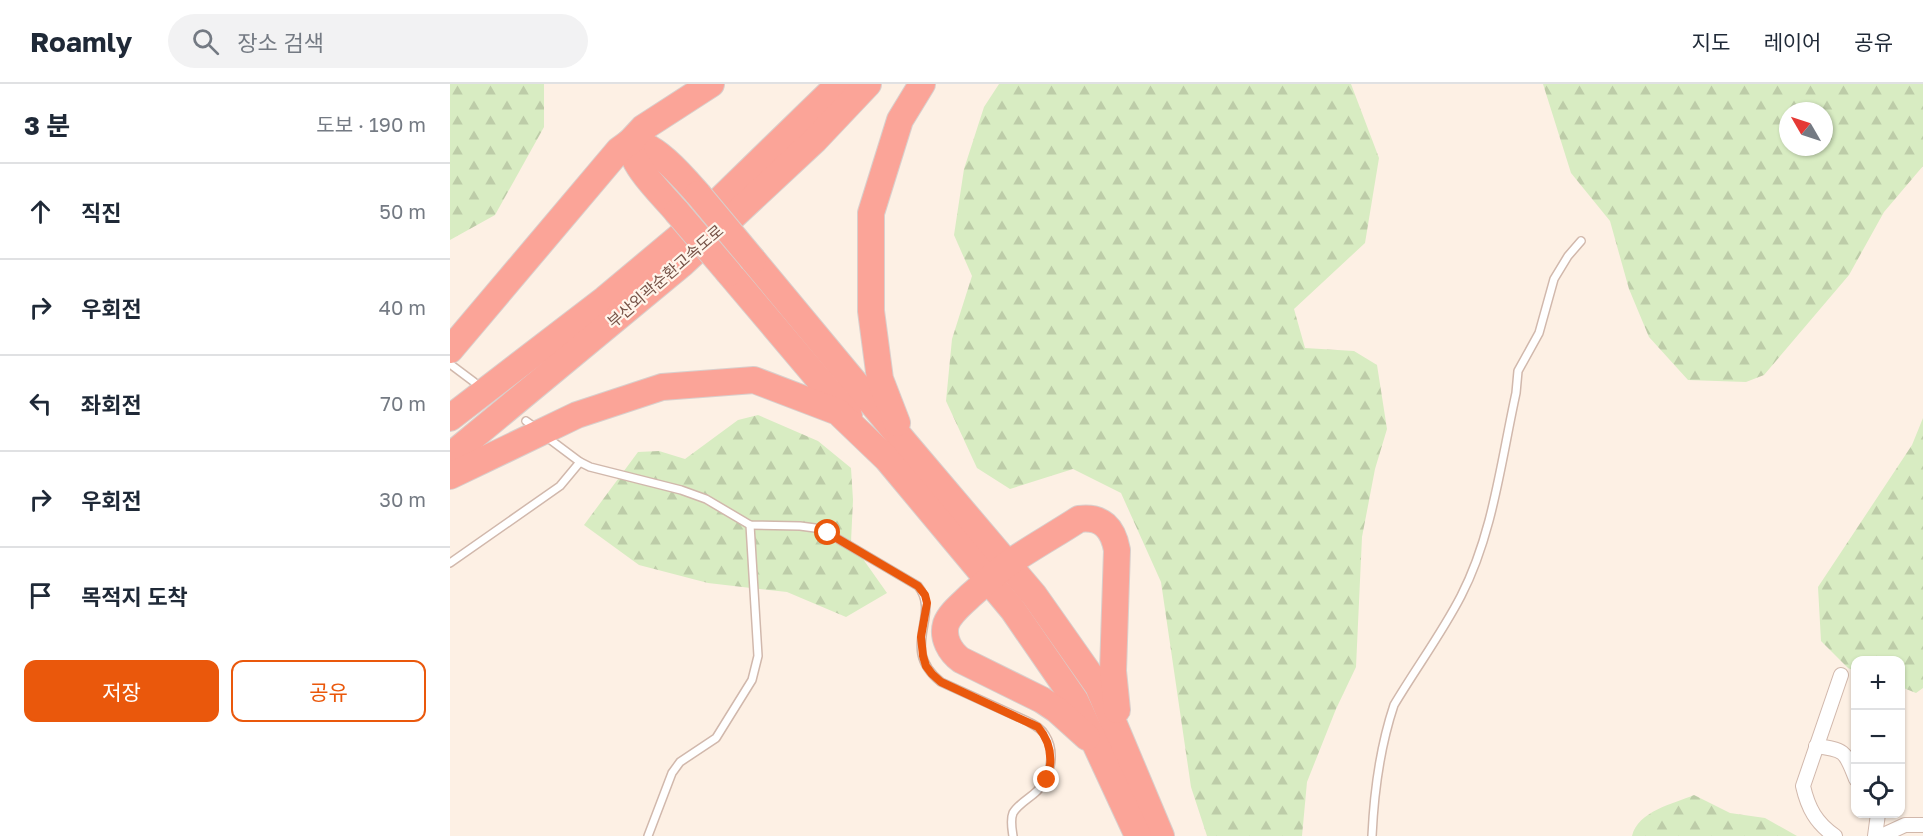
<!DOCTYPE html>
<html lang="ko">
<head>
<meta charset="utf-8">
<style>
	:root { --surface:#fff; --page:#f2f2f3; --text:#1f2937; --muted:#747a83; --line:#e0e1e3; --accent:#ea580c }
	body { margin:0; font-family:"Golos Text","Noto Sans KR",sans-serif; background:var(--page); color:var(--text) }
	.controls { position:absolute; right:18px; bottom:18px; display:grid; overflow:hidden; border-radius:12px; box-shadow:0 2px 4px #0004 }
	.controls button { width:54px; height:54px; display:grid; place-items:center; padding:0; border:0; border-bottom:2px solid var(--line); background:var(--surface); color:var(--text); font:30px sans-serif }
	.compass { position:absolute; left:1329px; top:18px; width:54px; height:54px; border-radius:50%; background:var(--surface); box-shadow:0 2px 4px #0004; rotate:309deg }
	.stop { position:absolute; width:18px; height:18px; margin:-14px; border:4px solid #ea580c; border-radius:50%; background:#fff }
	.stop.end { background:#ea580c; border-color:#fff; box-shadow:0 2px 6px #0008 }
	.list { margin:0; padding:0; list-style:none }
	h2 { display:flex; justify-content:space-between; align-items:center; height:78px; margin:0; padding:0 24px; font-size:26px }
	h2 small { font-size:20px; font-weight:400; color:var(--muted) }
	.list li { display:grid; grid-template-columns:39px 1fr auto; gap:18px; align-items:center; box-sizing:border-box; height:96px; padding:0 24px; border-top:2px solid var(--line) }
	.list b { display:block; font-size:22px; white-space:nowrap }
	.list em { font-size:20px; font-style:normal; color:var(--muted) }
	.actions { display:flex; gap:12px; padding:18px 24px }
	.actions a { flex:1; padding:14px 0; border:2px solid var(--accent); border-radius:12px; text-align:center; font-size:21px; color:var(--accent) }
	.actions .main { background:var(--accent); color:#fff }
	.icon { flex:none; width:33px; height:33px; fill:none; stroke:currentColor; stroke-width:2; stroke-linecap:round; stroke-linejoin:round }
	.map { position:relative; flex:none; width:1473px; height:752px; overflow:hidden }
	header { display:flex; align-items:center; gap:36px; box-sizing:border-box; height:84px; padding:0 30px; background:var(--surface); border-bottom:2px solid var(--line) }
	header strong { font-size:28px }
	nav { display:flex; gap:33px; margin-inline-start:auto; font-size:21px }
	.search { width:420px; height:54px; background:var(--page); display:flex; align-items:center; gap:15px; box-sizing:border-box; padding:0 21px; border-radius:33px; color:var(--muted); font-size:22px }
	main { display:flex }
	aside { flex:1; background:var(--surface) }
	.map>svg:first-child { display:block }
	.forest { fill:url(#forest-firs); fill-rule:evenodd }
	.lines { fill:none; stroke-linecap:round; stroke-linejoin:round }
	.service-casing { stroke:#d1b8ac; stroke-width:10 }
	.minor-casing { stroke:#d1b8ac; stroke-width:16 }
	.motorway-casing { stroke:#d9cfcc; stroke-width:28 }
	.service { stroke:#fff; stroke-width:7 }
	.minor { stroke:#fff; stroke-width:14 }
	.motorway { stroke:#fba498; stroke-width:26 }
	.motorway-bridge-casing { stroke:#d9cfcc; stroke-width:28; stroke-linecap:butt }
	.motorway-bridge { stroke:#fba498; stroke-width:26 }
	.route { stroke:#ea580c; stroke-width:8 }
	.labels { text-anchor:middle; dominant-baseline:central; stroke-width:4.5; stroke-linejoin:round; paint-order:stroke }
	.street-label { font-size:16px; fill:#775348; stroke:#fff5eb }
</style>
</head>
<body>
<header>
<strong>Roamly</strong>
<div class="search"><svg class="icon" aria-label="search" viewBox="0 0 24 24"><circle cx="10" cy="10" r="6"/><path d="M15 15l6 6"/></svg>장소 검색</div>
<nav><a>지도</a><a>레이어</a><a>공유</a></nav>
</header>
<main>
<aside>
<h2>3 분<small>도보 · 190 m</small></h2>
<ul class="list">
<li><svg class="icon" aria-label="ahead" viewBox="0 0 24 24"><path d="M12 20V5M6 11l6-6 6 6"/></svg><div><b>직진</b></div><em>50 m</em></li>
<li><svg class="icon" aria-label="right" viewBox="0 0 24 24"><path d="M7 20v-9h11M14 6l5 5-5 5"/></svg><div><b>우회전</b></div><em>40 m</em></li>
<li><svg class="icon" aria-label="left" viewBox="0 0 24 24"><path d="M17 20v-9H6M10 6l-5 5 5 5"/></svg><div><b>좌회전</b></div><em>70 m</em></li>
<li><svg class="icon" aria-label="right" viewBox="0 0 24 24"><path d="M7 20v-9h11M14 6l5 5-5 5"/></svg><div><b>우회전</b></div><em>30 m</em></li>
<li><svg class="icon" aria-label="arrive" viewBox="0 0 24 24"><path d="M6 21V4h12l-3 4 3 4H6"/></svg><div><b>목적지 도착</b></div></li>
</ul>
<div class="actions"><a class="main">저장</a><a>공유</a></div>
</aside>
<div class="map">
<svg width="1473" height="752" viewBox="0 0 1473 752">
	<defs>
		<pattern id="forest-firs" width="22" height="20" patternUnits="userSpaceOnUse" patternTransform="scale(1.5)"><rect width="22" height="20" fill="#d8ecc2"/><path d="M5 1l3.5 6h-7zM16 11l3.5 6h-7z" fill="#bdcca8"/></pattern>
	</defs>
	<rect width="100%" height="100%" fill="#fdf0e4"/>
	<!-- forest -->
	<g class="forest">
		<path d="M0 0H94V43L45 131 0 156Z"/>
		<path d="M549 0H901L929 74 915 159 844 225 855 264 904 267 927 281 937 345 925 385 912 453 906 583 886 625 857 698 852 752H757L741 703 711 498 671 409 623 385 560 405 527 384 496 317 502 255 522 192 504 151 514 85 534 23Z"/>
		<path d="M1093 0H1473V82L1434 128 1399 191 1314 291 1296 298 1238 296 1199 253 1179 205 1160 137 1121 89ZM1338 27H1374V63H1338Z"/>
		<path d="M308 331 368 357 401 384 403 416 401 458 437 509 396 533 337 508 258 499 189 481 134 441 188 368 209 367 235 375 288 336Z"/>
		<path d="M1473 334V604L1466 609 1451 603 1450 576H1406L1405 587 1398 584 1371 557 1368 503 1462 361Z"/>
		<path d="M1244 711 1280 729 1315 734 1347 752H1182C1188 727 1223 720 1244 711Z"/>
	</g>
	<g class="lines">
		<defs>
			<g id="service">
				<path d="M0 280 24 298"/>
				<path d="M76 337 83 342"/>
				<path d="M98 354 130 378 140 383 231 406 256 415 300 441 350 442 365 444 378 449 468 502C492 532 448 564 491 598L577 637C584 641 591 644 595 651 606 668 601 694 587 707 580 714 568 720 563 729 560 736 562 745 563 752"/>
				<path d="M0 479 110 402 130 378"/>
				<path d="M198 752 222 689 230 678 266 654 302 596 308 572 300 441"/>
				<path d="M922 752C924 708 930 663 944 621 966 584 992 549 1011 512 1043 450 1051 377 1066 309L1068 287 1089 249 1104 195 1118 172 1131 157"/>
			</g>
			<g id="minor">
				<path d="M1366 662C1397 666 1395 668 1406 695"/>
				<path d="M1385 752C1366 739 1358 724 1353 702L1391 591"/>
				<path d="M1425 752 1428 730"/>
				<path d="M1431 752 1455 741H1473"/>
			</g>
			<g id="motorway">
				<path d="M180 58C203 57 234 94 248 110"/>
				<path d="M180 58C180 81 213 111 227 128"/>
				<path d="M303 176 455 359 584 511 648 602 711 752"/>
				<path d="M279 189 399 331"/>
				<path d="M0 266 169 66 180 58 193 44 261 0"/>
				<path d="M0 334 155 215 247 138 389 0"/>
				<path d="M447 339 430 295 421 227V129L450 36 472 0"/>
				<path d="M0 372 232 180 365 56 418 0"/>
				<path d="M0 392 127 331 212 303 304 296 388 328 437 375 563 526 625 616 688 752"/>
				<path d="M637 653 607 626 592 616 511 576C500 568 492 554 496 540 500 529 512 520 520 512 533 501 545 489 559 479 581 464 606 450 629 435 652 432 663 444 667 466L663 587 667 626"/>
			</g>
		</defs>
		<!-- service casing -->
		<use href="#service" class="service-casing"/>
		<!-- minor casing -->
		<use href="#minor" class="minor-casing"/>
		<!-- motorway casing -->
		<use href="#motorway" class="motorway-casing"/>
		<!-- service -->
		<use href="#service" class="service"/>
		<!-- minor -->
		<use href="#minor" class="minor"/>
		<!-- motorway -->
		<use href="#motorway" class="motorway"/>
		<defs>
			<g id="motorway-bridge">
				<path d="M248 110 303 176"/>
				<path d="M227 128 279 189"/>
			</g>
		</defs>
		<!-- motorway-bridge casing -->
		<use href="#motorway-bridge" class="motorway-bridge-casing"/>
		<!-- motorway-bridge -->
		<use href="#motorway-bridge" class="motorway-bridge"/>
	</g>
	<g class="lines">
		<!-- route -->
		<path class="route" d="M378 449 468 502 475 511 477 519 471 553 473 572 476 582 482 590 491 598 588 643C601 658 603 677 597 696"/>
	</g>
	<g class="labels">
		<!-- street labels -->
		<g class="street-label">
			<text transform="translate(215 192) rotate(-41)">부산외곽순환고속도로</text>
		</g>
	</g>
</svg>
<div class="controls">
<button>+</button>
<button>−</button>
<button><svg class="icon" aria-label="locate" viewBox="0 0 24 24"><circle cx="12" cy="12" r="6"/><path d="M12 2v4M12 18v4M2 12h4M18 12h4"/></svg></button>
</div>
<svg class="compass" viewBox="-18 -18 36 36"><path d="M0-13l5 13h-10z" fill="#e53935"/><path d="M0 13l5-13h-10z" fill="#747a83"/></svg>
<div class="stop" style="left:378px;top:449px"></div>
<div class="stop end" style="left:597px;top:696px"></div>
</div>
</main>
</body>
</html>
